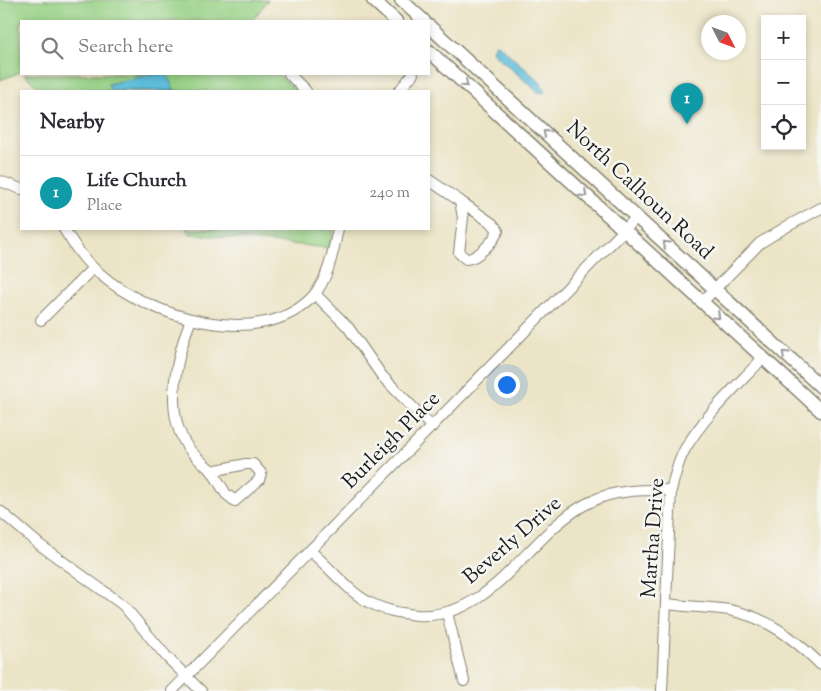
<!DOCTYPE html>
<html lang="en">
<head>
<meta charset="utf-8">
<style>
	:root { --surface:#fff; --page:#f7f7f7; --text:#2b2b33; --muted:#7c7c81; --line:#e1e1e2; --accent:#0b8043 }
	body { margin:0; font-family:"Sorts Mill Goudy",serif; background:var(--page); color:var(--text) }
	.controls { position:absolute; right:15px; top:15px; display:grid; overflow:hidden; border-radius:0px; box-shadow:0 2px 8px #0003 }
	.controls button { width:45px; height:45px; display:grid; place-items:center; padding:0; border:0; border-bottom:1px solid var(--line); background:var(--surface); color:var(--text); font:25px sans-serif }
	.compass { position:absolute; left:701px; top:15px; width:45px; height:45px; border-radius:50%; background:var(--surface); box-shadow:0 2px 8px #0003; rotate:132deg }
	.you { position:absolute; left:506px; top:384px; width:18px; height:18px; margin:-12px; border:4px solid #fff; border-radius:50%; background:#1a73e8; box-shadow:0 0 0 8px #1a73e833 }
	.badge { display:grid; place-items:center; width:32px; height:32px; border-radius:50%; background:var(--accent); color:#fff; font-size:16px; font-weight:700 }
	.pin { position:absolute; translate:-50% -41px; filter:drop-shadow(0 1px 2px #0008) }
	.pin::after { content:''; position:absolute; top:26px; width:18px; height:15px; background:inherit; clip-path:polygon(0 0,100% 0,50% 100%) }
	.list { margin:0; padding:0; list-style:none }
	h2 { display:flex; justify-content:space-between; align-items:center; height:65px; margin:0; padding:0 20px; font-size:21px }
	h2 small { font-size:16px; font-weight:400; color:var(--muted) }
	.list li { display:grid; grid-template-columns:32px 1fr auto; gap:15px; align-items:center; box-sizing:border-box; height:75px; padding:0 20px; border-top:1px solid var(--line) }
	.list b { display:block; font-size:19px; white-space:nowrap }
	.list p { margin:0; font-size:16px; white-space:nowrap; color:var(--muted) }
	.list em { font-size:16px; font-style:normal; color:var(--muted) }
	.icon { flex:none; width:28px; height:28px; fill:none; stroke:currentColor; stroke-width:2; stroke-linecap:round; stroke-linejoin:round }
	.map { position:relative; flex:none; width:821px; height:691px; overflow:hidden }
	.search { position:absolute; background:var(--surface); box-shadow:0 2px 8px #0003; left:20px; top:20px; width:410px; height:55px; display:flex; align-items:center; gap:12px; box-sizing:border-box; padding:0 18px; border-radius:0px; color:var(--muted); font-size:19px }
	.panel { position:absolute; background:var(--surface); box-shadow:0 2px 8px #0003; left:20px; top:90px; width:410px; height:140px; border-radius:0px }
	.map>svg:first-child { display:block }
	.green { fill:#97d185; stroke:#5a7650 }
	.water { fill:#5ebedc; stroke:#3d6d7c }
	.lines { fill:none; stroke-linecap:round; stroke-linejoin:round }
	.minor-casing { stroke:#848071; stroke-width:12 }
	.major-casing { stroke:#848071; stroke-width:15 }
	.minor { stroke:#fff; stroke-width:10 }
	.major { stroke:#fff; stroke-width:12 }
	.oneway { stroke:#999 }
	.labels { text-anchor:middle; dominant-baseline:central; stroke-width:5; stroke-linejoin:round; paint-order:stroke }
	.street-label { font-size:21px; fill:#1c1c1c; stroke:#f6f6f2 }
</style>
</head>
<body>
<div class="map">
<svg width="821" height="691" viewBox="0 0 821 691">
	<rect width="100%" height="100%" fill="#f6f6f2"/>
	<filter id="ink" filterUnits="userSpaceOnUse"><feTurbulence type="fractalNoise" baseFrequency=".02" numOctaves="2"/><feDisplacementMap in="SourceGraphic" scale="10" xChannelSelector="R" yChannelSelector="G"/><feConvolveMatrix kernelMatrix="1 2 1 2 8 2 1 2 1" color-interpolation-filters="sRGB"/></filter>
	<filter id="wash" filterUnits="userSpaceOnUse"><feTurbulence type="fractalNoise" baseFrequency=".0096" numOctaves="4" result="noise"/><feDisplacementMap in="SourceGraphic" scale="20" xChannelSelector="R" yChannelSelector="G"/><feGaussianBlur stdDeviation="1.12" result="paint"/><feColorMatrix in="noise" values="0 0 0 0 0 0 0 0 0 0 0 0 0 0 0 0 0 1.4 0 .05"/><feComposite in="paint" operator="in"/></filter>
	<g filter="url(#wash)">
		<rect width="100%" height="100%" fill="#ece4c6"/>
		<!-- green -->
		<g class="green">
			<path d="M0 0H268L252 21H21V72L0 80Z"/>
			<path d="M24 74H278L297 91H42Z"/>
			<path d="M186 229H334L329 248 191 234Z"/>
		</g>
		<!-- water -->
		<g class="water">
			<path d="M495 44 499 45 540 82 544 88V93L538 92 493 53 492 50Z"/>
			<path d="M153 74H166L175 91H111L108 84Z"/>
		</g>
	</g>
	<g filter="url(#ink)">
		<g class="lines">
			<defs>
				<g id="minor">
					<path d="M289 74 306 91"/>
					<path d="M399 91 413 74"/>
					<path d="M429 180 460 201"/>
					<path d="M0 181 21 189"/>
					<path d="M460 201 493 224 498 231C493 242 477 259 466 259L459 253 463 218Z"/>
					<path d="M64 229C74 245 84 261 99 273 148 317 262 352 313 296 329 278 333 251 338 229"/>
					<path d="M315 294 348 327 382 376 432 427"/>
					<path d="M707 297 760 243 786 227 821 208"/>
					<path d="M191 319C177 355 164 407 185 443 191 454 202 462 212 471"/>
					<path d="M41 320 93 268"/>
					<path d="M246 464H253L261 473 259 480 235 501 226 494 212 471Z"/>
					<path d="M0 511 40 545 123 605 166 656 201 691"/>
					<path d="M310 551C330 567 347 591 370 603 386 611 400 613 417 615 495 620 528 532 590 502 615 489 644 490 671 490"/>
					<path d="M668 604C688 607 709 607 729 610 767 617 795 639 821 665"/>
					<path d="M447 613 464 681"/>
					<path d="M172 691 637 217"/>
					<path d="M662 691 671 490C675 476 678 461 685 449 705 415 736 387 763 358"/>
				</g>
				<g id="major">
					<path d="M373 0 396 21"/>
					<path d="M401 0 424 21"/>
					<path d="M429 26 821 387"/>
					<path d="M429 51 821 411"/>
				</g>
			</defs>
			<!-- minor casing -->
			<use href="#minor" class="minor-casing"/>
			<!-- major casing -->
			<use href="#major" class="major-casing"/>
			<!-- minor -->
			<use href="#minor" class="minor"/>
			<!-- major -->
			<use href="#major" class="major"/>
		</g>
		<!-- one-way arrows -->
		<defs><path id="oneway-chevron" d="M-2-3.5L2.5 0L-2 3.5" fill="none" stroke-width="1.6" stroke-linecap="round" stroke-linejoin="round" transform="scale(1.25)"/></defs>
		<g class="oneway">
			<use href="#oneway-chevron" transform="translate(465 84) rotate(43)"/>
			<use href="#oneway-chevron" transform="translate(546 133) rotate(-138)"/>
			<use href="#oneway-chevron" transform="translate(584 194) rotate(43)"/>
			<use href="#oneway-chevron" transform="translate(666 244) rotate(-137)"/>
			<use href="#oneway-chevron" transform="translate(717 316) rotate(43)"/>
			<use href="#oneway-chevron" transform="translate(785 354) rotate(-137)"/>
		</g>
	</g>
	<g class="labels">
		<!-- street labels -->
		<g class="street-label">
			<text transform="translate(639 191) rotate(43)">North Calhoun Road</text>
			<text transform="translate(392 441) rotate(-45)">Burleigh Place</text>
			<text transform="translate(654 538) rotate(-86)">Martha Drive</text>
			<text transform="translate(513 541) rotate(-41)">Beverly Drive</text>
		</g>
	</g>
</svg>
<div class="controls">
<button>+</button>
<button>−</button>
<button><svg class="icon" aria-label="locate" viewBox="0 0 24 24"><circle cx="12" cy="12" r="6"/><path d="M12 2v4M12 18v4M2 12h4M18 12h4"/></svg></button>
</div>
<svg class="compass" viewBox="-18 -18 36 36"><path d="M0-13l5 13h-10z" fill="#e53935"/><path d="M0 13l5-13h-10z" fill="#7c7c81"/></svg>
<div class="you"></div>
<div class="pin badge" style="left:687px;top:124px;background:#0f9aa8">1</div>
<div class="search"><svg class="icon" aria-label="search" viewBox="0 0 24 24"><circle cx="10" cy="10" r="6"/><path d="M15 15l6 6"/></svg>Search here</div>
<section class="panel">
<h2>Nearby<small></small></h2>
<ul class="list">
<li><span class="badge" style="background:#0f9aa8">1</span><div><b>Life Church</b><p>Place</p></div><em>240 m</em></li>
</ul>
</section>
</div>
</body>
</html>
